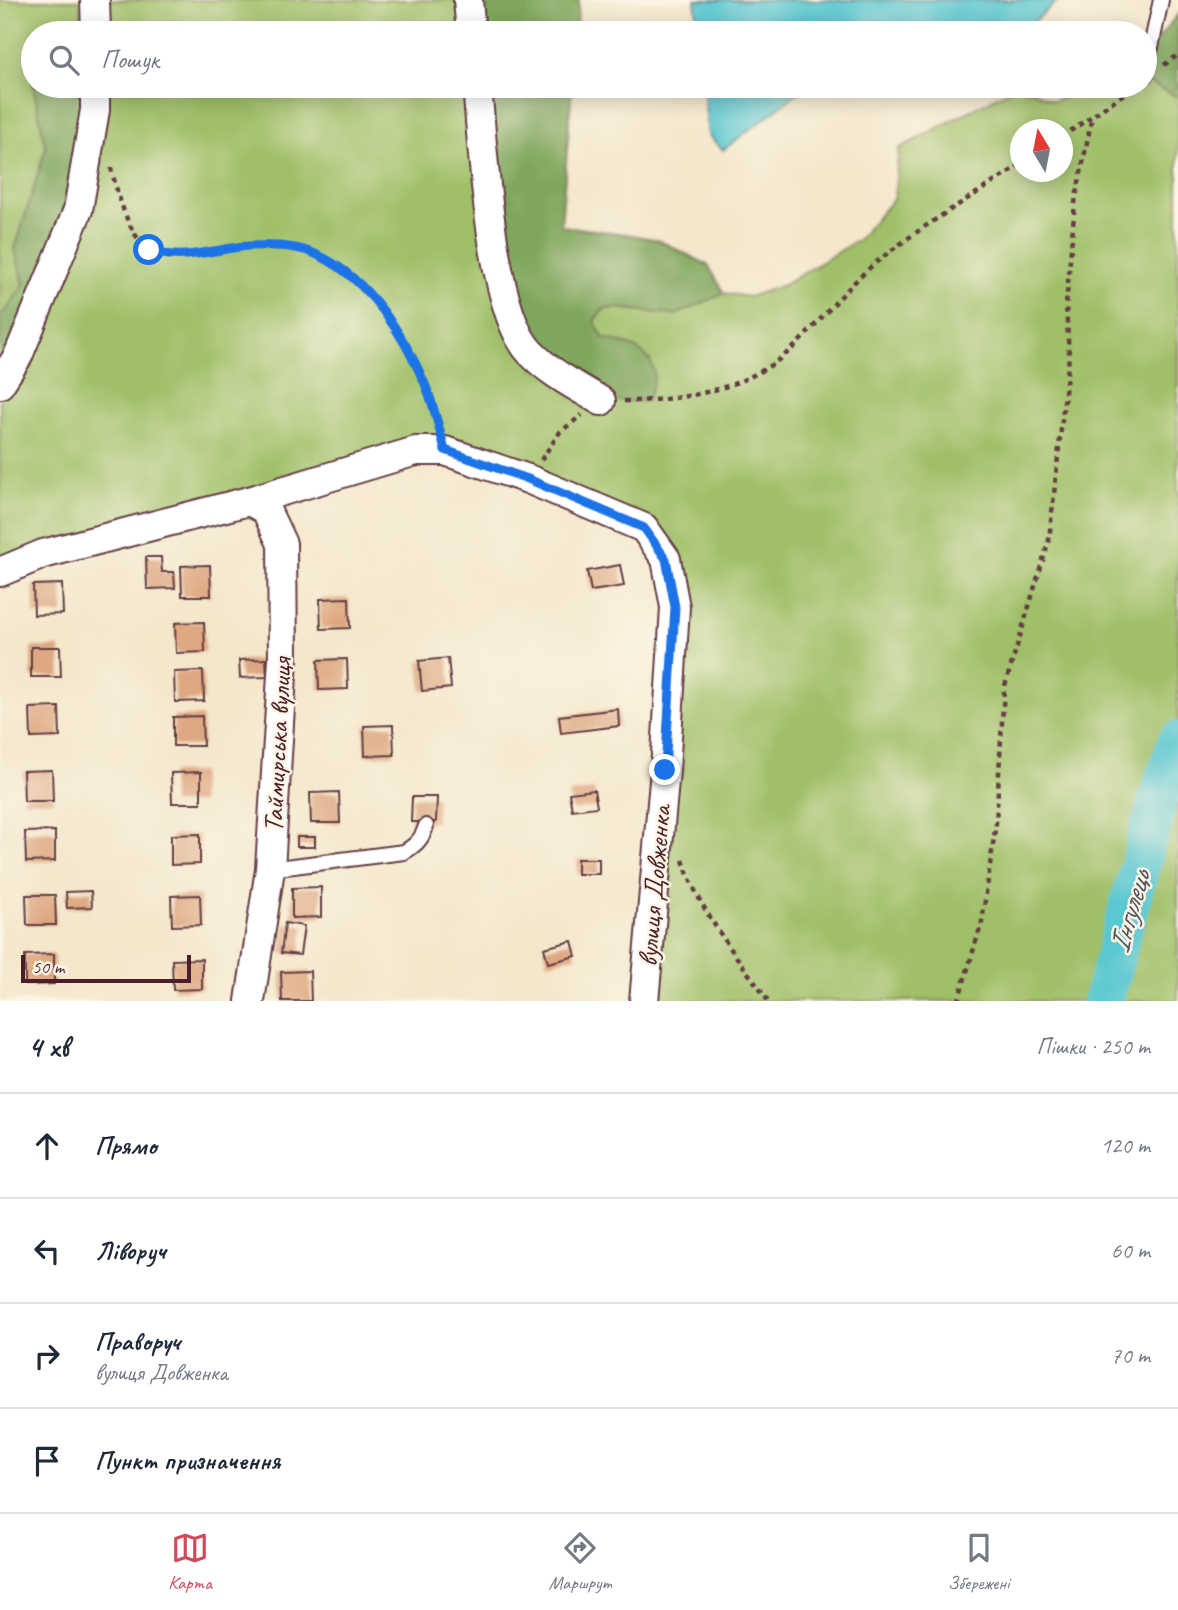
<!DOCTYPE html>
<html lang="uk">
<head>
<meta charset="utf-8">
<style>
	:root { --surface:#fff; --page:#f6f6f7; --text:#1f2937; --muted:#747a83; --line:#e0e1e3; --accent:#d1495b }
	body { margin:0; font-family:Caveat,sans-serif; background:var(--page); color:var(--text) }
	.compass { position:absolute; left:1010px; top:119px; width:63px; height:63px; border-radius:50%; background:var(--surface); box-shadow:0 4px 18px #0003; rotate:350deg }
	.scale { position:absolute; left:21px; bottom:18px; width:170px; box-sizing:border-box; padding-left:7px; border:4px solid #4a1f2b; border-top:0; font-size:19px; line-height:24px; white-space:nowrap; color:#4a1f2b; -webkit-text-stroke:5px #fcf5e5; paint-order:stroke }
	.stop { position:absolute; width:21px; height:21px; margin:-16px; border:5px solid #1a73e8; border-radius:50%; background:#fff }
	.stop.end { background:#1a73e8; border-color:#fff; box-shadow:0 2px 7px #0008 }
	.list { margin:0; padding:0; list-style:none }
	h2 { display:flex; justify-content:space-between; align-items:center; height:91px; margin:0; padding:0 28px; font-size:30px }
	h2 small { font-size:23px; font-weight:400; color:var(--muted) }
	.list li { display:grid; grid-template-columns:46px 1fr auto; gap:21px; align-items:center; box-sizing:border-box; height:105px; padding:0 28px; border-top:2px solid var(--line) }
	.list b { display:block; font-size:26px; white-space:nowrap }
	.list p { margin:0; font-size:23px; white-space:nowrap; color:var(--muted) }
	.list em { font-size:23px; font-style:normal; color:var(--muted) }
	.icon { flex:none; width:38px; height:38px; fill:none; stroke:currentColor; stroke-width:2; stroke-linecap:round; stroke-linejoin:round }
	.map { position:relative; flex:none; width:1178px; height:1001px; overflow:hidden }
	.search { position:absolute; background:var(--surface); box-shadow:0 4px 18px #0003; left:21px; right:21px; top:21px; height:77px; display:flex; align-items:center; gap:18px; box-sizing:border-box; padding:0 24px; border-radius:38px; color:var(--muted); font-size:26px }
	.sheet { height:511px; background:var(--surface) }
	nav { display:flex; justify-content:space-around; align-items:center; box-sizing:border-box; height:98px; border-top:2px solid var(--line); background:var(--surface); font-size:19px; color:var(--muted) }
	nav a { display:grid; justify-items:center; gap:4px }
	nav .on { color:var(--accent) }
	.map>svg:first-child { display:block }
	.green { fill:#9fbf67; stroke:#746f49; stroke-width:2; fill-rule:evenodd }
	.forest { fill:#7fa65c; stroke:#646244; stroke-width:2 }
	.water { fill:#5ac7d1; stroke:#52737e; stroke-width:2 }
	.lines { fill:none; stroke-linecap:round; stroke-linejoin:round }
	.river { stroke:#5ac7d1; stroke-width:40 }
	.building { fill:#dea982 }
	.service-casing { stroke:#643d43; stroke-width:18 }
	.minor-casing { stroke:#643d43; stroke-width:32 }
	.path { stroke:#643d43; stroke-width:4.5; stroke-dasharray:5 5; stroke-linecap:butt }
	.service { stroke:#fff; stroke-width:14 }
	.minor { stroke:#fff; stroke-width:28 }
	.route { stroke:#1a73e8; stroke-width:9 }
	.labels { text-anchor:middle; dominant-baseline:central; stroke-width:5; stroke-linejoin:round; paint-order:stroke }
	.street-label { font-size:28px; fill:#4a1f2b; stroke:#fcf5e5 }
	.water-label { font-size:30px; font-style:italic; fill:#4f515d; stroke:#fcf5e5 }
</style>
</head>
<body>
<div class="map">
<svg width="1178" height="1001" viewBox="0 0 1178 1001">
	<rect width="100%" height="100%" fill="#fcf5e5"/>
	<filter id="ink" filterUnits="userSpaceOnUse"><feTurbulence type="fractalNoise" baseFrequency=".0143" numOctaves="2"/><feDisplacementMap in="SourceGraphic" scale="14" xChannelSelector="R" yChannelSelector="G"/><feConvolveMatrix kernelMatrix="1 2 1 2 8 2 1 2 1" color-interpolation-filters="sRGB"/></filter>
	<filter id="wash" filterUnits="userSpaceOnUse"><feTurbulence type="fractalNoise" baseFrequency=".00686" numOctaves="4" result="noise"/><feDisplacementMap in="SourceGraphic" scale="28" xChannelSelector="R" yChannelSelector="G"/><feGaussianBlur stdDeviation="1.57" result="paint"/><feColorMatrix in="noise" values="0 0 0 0 0 0 0 0 0 0 0 0 0 0 0 0 0 1.4 0 .05"/><feComposite in="paint" operator="in"/></filter>
	<g filter="url(#wash)">
		<rect width="100%" height="100%" fill="#f4e7cc"/>
		<!-- green -->
		<g class="green">
			<path d="M0 0H80L82 33H33L32 78 46 148 15 249 24 284 6 312 0 314Z"/>
			<path d="M95 0H468L471 33H96Z"/>
			<path d="M1145 80 1178 97V1001H644L675 607 644 528 445 451 0 572V384L95 86H477L512 320 651 361 630 345 603 338 594 321 604 309 618 308 676 315 724 293 749 297 784 285 859 239 894 198 899 149 1016 86H1024L1052 101 1100 86H1145ZM1020 130H1062V172H1020Z"/>
		</g>
		<!-- forest -->
		<g class="forest">
			<path d="M468 0H579L576 33H471Z"/>
			<path d="M1178 14V97L1145 81 1153 45Z"/>
			<path d="M33 86H83V102L70 207 0 363V314L6 311 24 284 15 249 46 148Z"/>
			<path d="M477 86H572L561 226 626 234 658 240 708 265 724 293 676 315 618 308 604 309 594 320 603 338C623 343 652 349 654 374 655 382 649 393 647 401H601L512 320Z"/>
		</g>
		<!-- water -->
		<g class="water">
			<path d="M695 0H1059L1020 33H699Z"/>
			<path d="M703 86H811L795 95 723 150 708 135Z"/>
		</g>
		<g class="lines">
			<!-- river -->
			<path class="river" d="M1103 1001 1159 796 1178 741"/>
		</g>
		<g id="blocks">
			<!-- building -->
			<g class="building">
				<path d="M146 557H161L162 572H174L175 588 147 589Z"/>
				<path d="M210 565 211 596H182L181 566Z"/>
				<path d="M620 565 624 586 591 591 587 571Z"/>
				<path d="M62 584 63 614 34 615 33 585Z"/>
				<path d="M349 598 350 628 321 629 320 599Z"/>
				<path d="M204 622 205 652 176 653 175 623Z"/>
				<path d="M31 647H60L61 677H31Z"/>
				<path d="M448 658 451 688 422 691 419 661Z"/>
				<path d="M266 659 267 677 240 678 239 660Z"/>
				<path d="M347 659 348 689 319 690 318 660Z"/>
				<path d="M203 671 204 701 175 702 174 672Z"/>
				<path d="M59 707 60 737 31 738 30 708Z"/>
				<path d="M618 709 619 726 561 733 559 716Z"/>
				<path d="M202 716 203 746H173V717Z"/>
				<path d="M393 725 394 755 365 756 364 726Z"/>
				<path d="M52 770 53 801H24L23 771Z"/>
				<path d="M201 772V803H172L171 773Z"/>
				<path d="M594 790 597 807 572 810 569 793Z"/>
				<path d="M339 792 340 823H311L310 793Z"/>
				<path d="M412 797H437L436 822H411Z"/>
				<path d="M55 831V861L26 862 25 832Z"/>
				<path d="M200 834V864L171 865V835Z"/>
				<rect x="297" y="837" width="18" height="10"/>
				<rect x="577" y="859" width="22" height="15"/>
				<path d="M321 887V917L292 918V888Z"/>
				<path d="M91 891 92 907 67 908 66 892Z"/>
				<path d="M26 895H55L56 925H27Z"/>
				<path d="M200 895 201 925 172 926 171 896Z"/>
				<path d="M285 923 304 926 300 955 281 953Z"/>
				<path d="M572 941 576 956 548 963 544 948Z"/>
				<path d="M54 954V984L25 985V955Z"/>
				<path d="M202 959V989L173 990 172 960Z"/>
				<path d="M310 971 311 1001H282L281 972Z"/>
			</g>
		</g>
	</g>
	<g filter="url(#ink)">
		<use href="#blocks" fill-opacity="0" stroke="#643d43" stroke-width="2"/>
		<g class="lines">
			<defs>
				<g id="service">
					<path d="M1145 75 1161 0"/>
					<path d="M270 869 404 852C416 845 422 839 426 826"/>
				</g>
				<g id="minor">
					<path d="M95 0 96 33"/>
					<path d="M468 0 471 33"/>
					<path d="M477 86C483 146 490 310 530 352 550 373 576 386 601 401"/>
					<path d="M0 384 18 356 78 210 95 110V86"/>
					<path d="M249 501 266 510 282 544 283 659 270 869 250 1001"/>
					<path d="M0 572 43 554 249 501 416 451H445L528 479 644 528 666 559 675 607 665 770 644 1001"/>
				</g>
			</defs>
			<!-- service casing -->
			<use href="#service" class="service-casing"/>
			<!-- minor casing -->
			<use href="#minor" class="minor-casing"/>
			<!-- path -->
			<g class="path">
				<path d="M1164 65 1178 55"/>
				<path d="M1062 137 1135 86"/>
				<path d="M111 168C118 194 127 233 149 250 169 264 205 252 227 248 249 245 274 242 296 248 355 263 407 333 427 388 431 402 435 416 439 429"/>
				<path d="M624 401C685 401 752 389 797 344 826 315 849 283 883 257 926 223 975 195 1020 165"/>
				<path d="M541 460 560 432 582 415"/>
				<path d="M683 860C699 912 738 957 768 1001"/>
				<path d="M958 1001 982 922 996 823 1004 689 1049 540 1069 356 1066 305 1075 203 1092 117"/>
			</g>
			<!-- service -->
			<use href="#service" class="service"/>
			<!-- minor -->
			<use href="#minor" class="minor"/>
		</g>
	</g>
	<g class="lines" filter="url(#ink)">
		<!-- route -->
		<path class="route" d="M149 250C181 263 216 248 249 246 274 245 299 245 322 257 370 281 404 336 425 384 434 405 439 429 445 450L528 479 644 528 666 559 675 607 665 770"/>
	</g>
	<g class="labels">
		<!-- street labels -->
		<g class="street-label">
			<text transform="translate(277 745) rotate(-87)">Таймирська вулиця</text>
			<text transform="translate(654 886) rotate(-85)">вулиця Довженка</text>
		</g>
		<!-- water labels -->
		<g class="water-label">
			<text transform="translate(1129 912) rotate(-74)">Інгулець</text>
		</g>
	</g>
</svg>
<svg class="compass" viewBox="-18 -18 36 36"><path d="M0-13l5 13h-10z" fill="#e53935"/><path d="M0 13l5-13h-10z" fill="#747a83"/></svg>
<div class="scale">50 m</div>
<div class="stop" style="left:149px;top:250px"></div>
<div class="stop end" style="left:665px;top:770px"></div>
<div class="search"><svg class="icon" aria-label="search" viewBox="0 0 24 24"><circle cx="10" cy="10" r="6"/><path d="M15 15l6 6"/></svg>Пошук</div>
</div>
<section class="sheet">
<h2>4 хв<small>Пішки · 250 m</small></h2>
<ul class="list">
<li><svg class="icon" aria-label="ahead" viewBox="0 0 24 24"><path d="M12 20V5M6 11l6-6 6 6"/></svg><div><b>Прямо</b></div><em>120 m</em></li>
<li><svg class="icon" aria-label="left" viewBox="0 0 24 24"><path d="M17 20v-9H6M10 6l-5 5 5 5"/></svg><div><b>Ліворуч</b></div><em>60 m</em></li>
<li><svg class="icon" aria-label="right" viewBox="0 0 24 24"><path d="M7 20v-9h11M14 6l5 5-5 5"/></svg><div><b>Праворуч</b><p>вулиця Довженка</p></div><em>70 m</em></li>
<li><svg class="icon" aria-label="arrive" viewBox="0 0 24 24"><path d="M6 21V4h12l-3 4 3 4H6"/></svg><div><b>Пункт призначення</b></div></li>
</ul>
</section>
<nav>
<a class="on"><svg class="icon" aria-label="map" viewBox="0 0 24 24"><path d="M3 6l6-2 6 2 6-2v14l-6 2-6-2-6 2zM9 4v14M15 6v14"/></svg>Карта</a>
<a><svg class="icon" aria-label="directions" viewBox="0 0 24 24"><path d="M12 3l9 9-9 9-9-9zM9 14v-3h6M13 9l2 2-2 2"/></svg>Маршрут</a>
<a><svg class="icon" aria-label="saved" viewBox="0 0 24 24"><path d="M7 4h10v16l-5-4-5 4z"/></svg>Збережені</a>
</nav>
</body>
</html>
